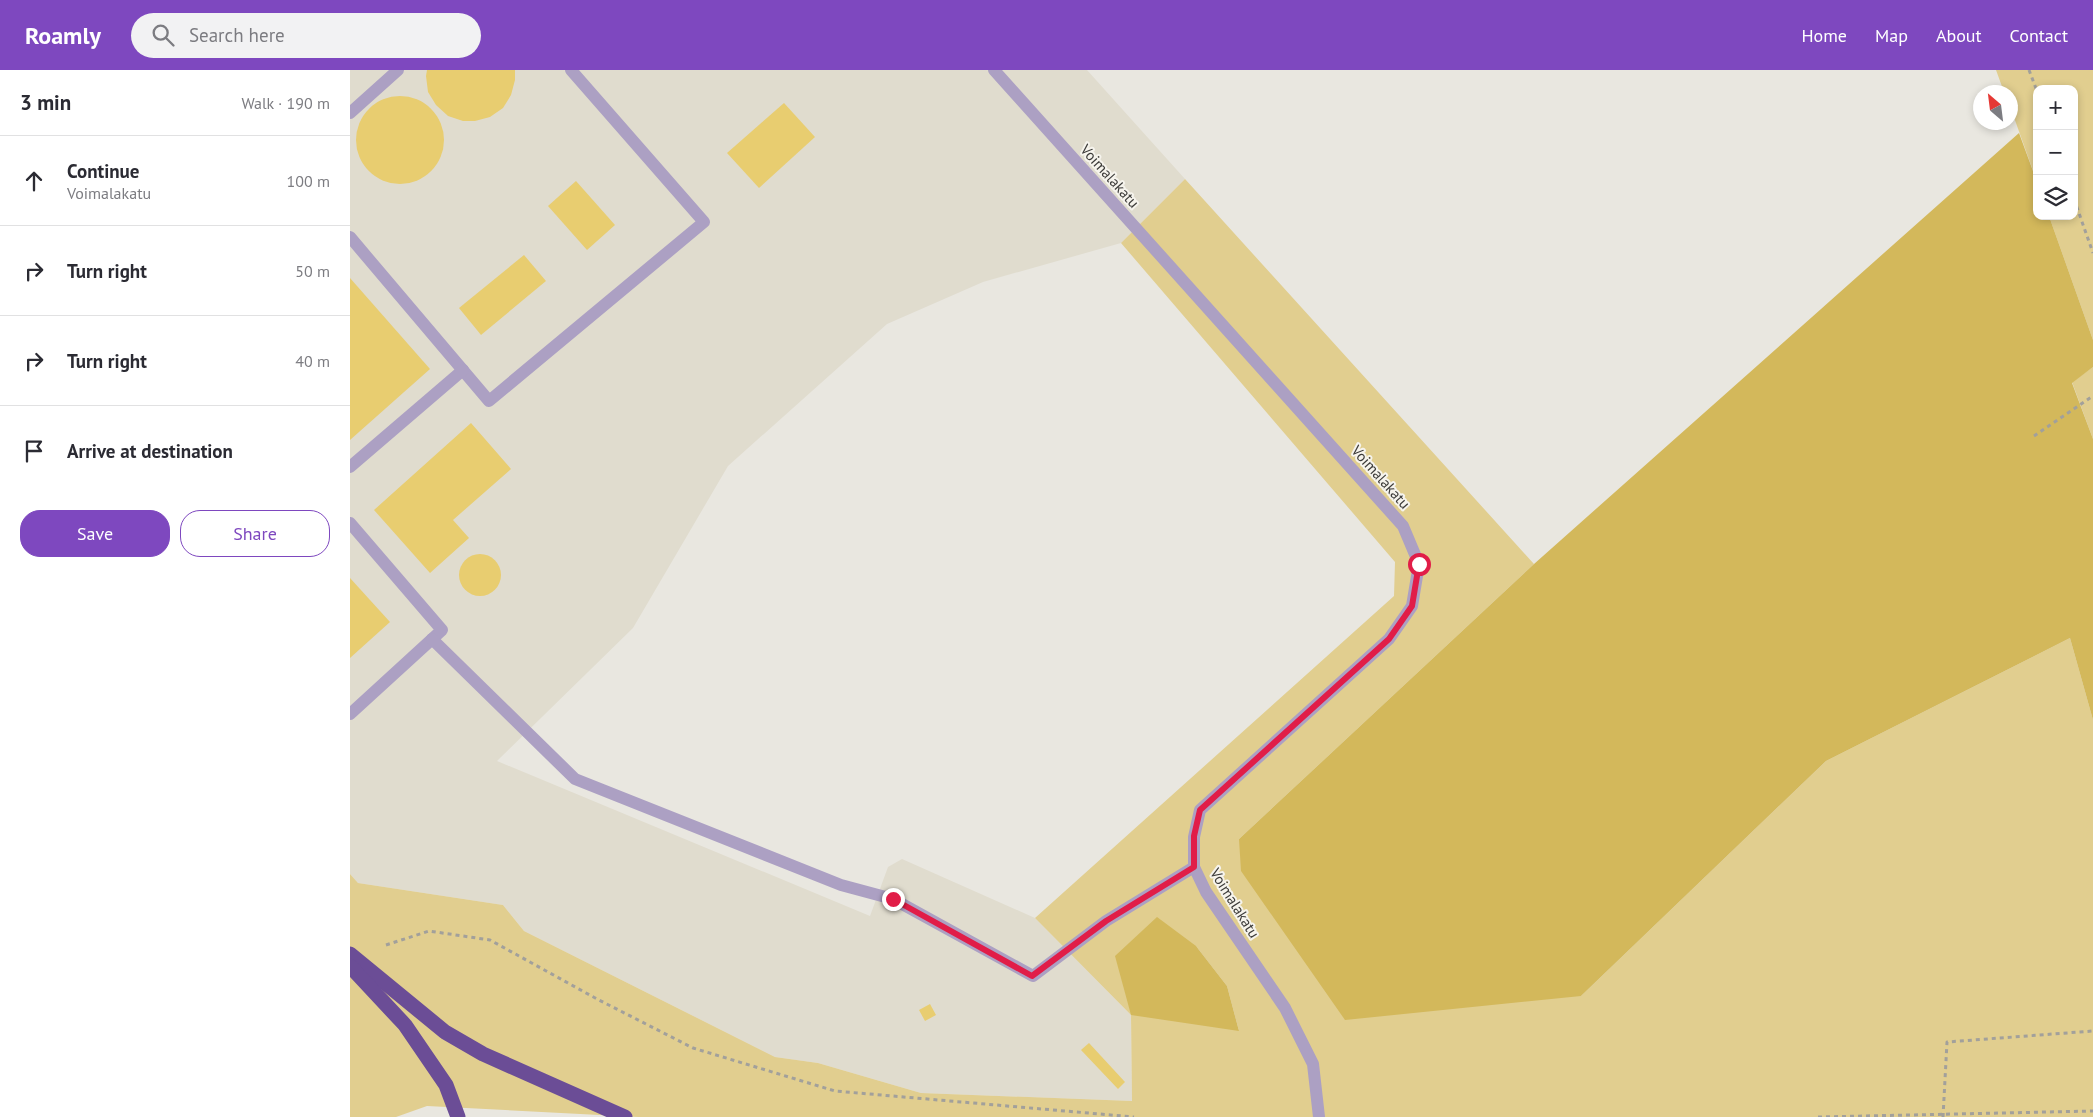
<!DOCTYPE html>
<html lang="en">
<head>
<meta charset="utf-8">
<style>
	:root { --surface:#fff; --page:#f2f2f3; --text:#2b2b33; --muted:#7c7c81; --line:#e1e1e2; --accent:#7e48bf }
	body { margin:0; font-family:"PT Sans",sans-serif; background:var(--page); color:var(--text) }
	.controls { position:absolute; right:15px; top:15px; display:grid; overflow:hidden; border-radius:10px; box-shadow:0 2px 8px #0003 }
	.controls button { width:45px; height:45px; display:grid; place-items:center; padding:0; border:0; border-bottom:1px solid var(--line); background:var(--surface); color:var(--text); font:25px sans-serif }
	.compass { position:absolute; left:1623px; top:15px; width:45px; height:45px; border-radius:50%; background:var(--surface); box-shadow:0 2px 8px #0003; rotate:332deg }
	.stop { position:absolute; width:15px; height:15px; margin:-11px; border:4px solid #e11d48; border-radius:50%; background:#fff }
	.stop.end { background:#e11d48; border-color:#fff; box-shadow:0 1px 5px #0008 }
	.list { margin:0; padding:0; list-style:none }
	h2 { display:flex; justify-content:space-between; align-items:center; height:65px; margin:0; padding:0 20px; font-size:21px }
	h2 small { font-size:16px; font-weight:400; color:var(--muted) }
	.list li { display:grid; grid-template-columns:32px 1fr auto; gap:15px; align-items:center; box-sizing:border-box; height:90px; padding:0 20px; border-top:1px solid var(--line) }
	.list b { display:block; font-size:19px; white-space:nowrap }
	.list p { margin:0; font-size:16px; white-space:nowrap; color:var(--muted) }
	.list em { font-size:16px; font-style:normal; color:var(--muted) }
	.actions { display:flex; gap:10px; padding:15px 20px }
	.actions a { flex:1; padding:11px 0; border:1px solid var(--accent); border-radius:20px; text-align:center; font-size:18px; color:var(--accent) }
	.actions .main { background:var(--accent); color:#fff }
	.icon { flex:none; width:28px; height:28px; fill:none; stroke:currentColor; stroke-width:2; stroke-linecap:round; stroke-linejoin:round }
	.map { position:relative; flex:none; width:1743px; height:1047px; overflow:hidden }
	header { display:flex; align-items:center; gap:30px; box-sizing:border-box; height:70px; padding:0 25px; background:var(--accent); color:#fff }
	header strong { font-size:24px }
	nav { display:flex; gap:28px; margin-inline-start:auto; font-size:18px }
	.search { width:350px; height:45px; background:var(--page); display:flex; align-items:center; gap:12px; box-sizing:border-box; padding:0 18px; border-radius:28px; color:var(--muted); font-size:19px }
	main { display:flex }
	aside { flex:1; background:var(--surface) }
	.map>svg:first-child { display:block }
	.built { fill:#e0dcce }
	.green { fill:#e1ce8f; fill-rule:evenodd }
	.forest { fill:#d3b85b }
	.building { fill:#e8cd70 }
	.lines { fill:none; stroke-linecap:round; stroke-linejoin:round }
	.path { stroke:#a2a09b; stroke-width:3; stroke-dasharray:4 4; stroke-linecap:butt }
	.minor { stroke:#aca0c3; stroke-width:12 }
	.highway { stroke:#6b4d96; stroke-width:15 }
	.route { stroke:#e11d48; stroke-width:6 }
	.labels { text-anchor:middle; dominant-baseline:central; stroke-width:4; stroke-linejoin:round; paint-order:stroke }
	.street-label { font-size:15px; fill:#3d3c3a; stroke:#f6f4ed }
</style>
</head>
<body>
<header>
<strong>Roamly</strong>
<div class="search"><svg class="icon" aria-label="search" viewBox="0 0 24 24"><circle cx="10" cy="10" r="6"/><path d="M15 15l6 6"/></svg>Search here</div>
<nav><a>Home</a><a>Map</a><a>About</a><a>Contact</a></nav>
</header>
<main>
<aside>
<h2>3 min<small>Walk · 190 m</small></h2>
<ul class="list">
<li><svg class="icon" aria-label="ahead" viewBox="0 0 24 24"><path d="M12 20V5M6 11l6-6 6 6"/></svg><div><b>Continue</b><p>Voimalakatu</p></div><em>100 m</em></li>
<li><svg class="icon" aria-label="right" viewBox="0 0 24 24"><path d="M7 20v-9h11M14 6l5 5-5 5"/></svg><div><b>Turn right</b></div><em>50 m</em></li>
<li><svg class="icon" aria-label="right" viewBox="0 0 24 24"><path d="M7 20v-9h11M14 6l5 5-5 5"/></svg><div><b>Turn right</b></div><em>40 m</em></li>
<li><svg class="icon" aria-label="arrive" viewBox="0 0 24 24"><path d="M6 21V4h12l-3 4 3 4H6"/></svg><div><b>Arrive at destination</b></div></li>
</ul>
<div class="actions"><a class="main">Save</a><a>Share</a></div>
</aside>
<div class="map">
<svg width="1743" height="1047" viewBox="0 0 1743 1047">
	<rect width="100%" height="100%" fill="#e9e7e0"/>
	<!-- built -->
	<path class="built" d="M0 0H737L835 109 771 173 633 212 537 254 378 396 283 558 147 691 520 846 538 797 552 789 685 848 781 945 782 1031 571 1023 468 993 425 987 174 861 153 835 8 813 0 804Z"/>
	<!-- green -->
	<g class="green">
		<path d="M1646 0H1743V270L1699 146H1724V19H1687V112L1661 39 1660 22H1654Z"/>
		<path d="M835 109 1184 494 889 769 1231 926 1476 691 1720 568 1743 650V1047H288L77 1036 46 1047H0V804L8 813 153 835 174 861 425 987 468 993 571 1023 782 1031 781 945 685 848 1044 526 1045 492 771 173ZM846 876 877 916 889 961Z"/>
		<path d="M1743 297V369L1722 312Z"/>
	</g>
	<!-- forest -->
	<g class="forest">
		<path d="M1669 63 1687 112V146H1699L1743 270V297L1722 313 1743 369V650L1720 568 1476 691 1231 926 995 950 891 801 889 769 1184 494Z"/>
		<path d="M807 847 846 876 877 916 889 961 781 945 765 886Z"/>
	</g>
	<!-- building -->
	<g class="building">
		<path d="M77 0H165V10L161 25 153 38 140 47 125 51H113L98 46 86 35 78 22 76 6Z"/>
		<circle cx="50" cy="70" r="44"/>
		<path d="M434 33 465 67 409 118 377 83Z"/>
		<path d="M226 111 265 155 237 180 198 136Z"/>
		<path d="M174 185 196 211 131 265 109 238Z"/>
		<path d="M0 208 80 299 0 370Z"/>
		<path d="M121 353 161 399 103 450 119 468 80 503 24 440Z"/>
		<circle cx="130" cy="505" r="21"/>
		<path d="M0 508 40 552 0 588Z"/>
		<path d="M580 934 586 945 575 951 569 940Z"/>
		<path d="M739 973 775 1012 768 1019 731 980Z"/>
	</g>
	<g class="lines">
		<!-- path -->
		<g class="path">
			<path d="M1679 0 1687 21"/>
			<path d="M1724 129 1743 183"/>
			<path d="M1684 366 1743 326"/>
			<path d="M36 875 79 861 140 870 247 929 343 978 485 1021 784 1047"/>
			<path d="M1468 1047 1743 1041"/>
			<path d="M1593 1047 1597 972 1743 961"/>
		</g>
		<!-- minor -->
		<g class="minor">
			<path d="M644 0 1053 456 1069 494 1062 536 1039 569 850 740 844 767V797L856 822 935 938 963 994 969 1047"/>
			<path d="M0 43 48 0"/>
			<path d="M0 167 139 331 354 152 221 0"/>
			<path d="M0 397 113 300"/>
			<path d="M0 453 92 560 0 644"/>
			<path d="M82 569 225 709 491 815 543 829 683 906 756 851 844 797"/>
		</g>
		<!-- highway -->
		<g class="highway">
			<path d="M0 884 95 962 133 984 275 1047"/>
			<path d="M0 896 55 955 96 1015 108 1047"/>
		</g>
	</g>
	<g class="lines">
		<!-- route -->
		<path class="route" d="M543 829 682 906 756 851 844 797V766L850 740 1039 569 1062 536 1069 494"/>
	</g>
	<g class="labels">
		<!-- street labels -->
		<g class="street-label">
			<text transform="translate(760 106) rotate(48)">Voimalakatu</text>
			<text transform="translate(1031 407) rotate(48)">Voimalakatu</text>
			<text transform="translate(885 833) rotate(58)">Voimalakatu</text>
		</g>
	</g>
</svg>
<div class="controls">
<button>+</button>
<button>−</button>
<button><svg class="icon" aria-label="layers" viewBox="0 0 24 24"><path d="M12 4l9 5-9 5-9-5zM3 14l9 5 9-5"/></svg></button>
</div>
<svg class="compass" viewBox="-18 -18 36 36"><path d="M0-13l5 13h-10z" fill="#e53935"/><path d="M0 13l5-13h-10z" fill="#7c7c81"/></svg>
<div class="stop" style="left:1069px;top:494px"></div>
<div class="stop end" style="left:543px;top:829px"></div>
</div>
</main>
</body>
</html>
